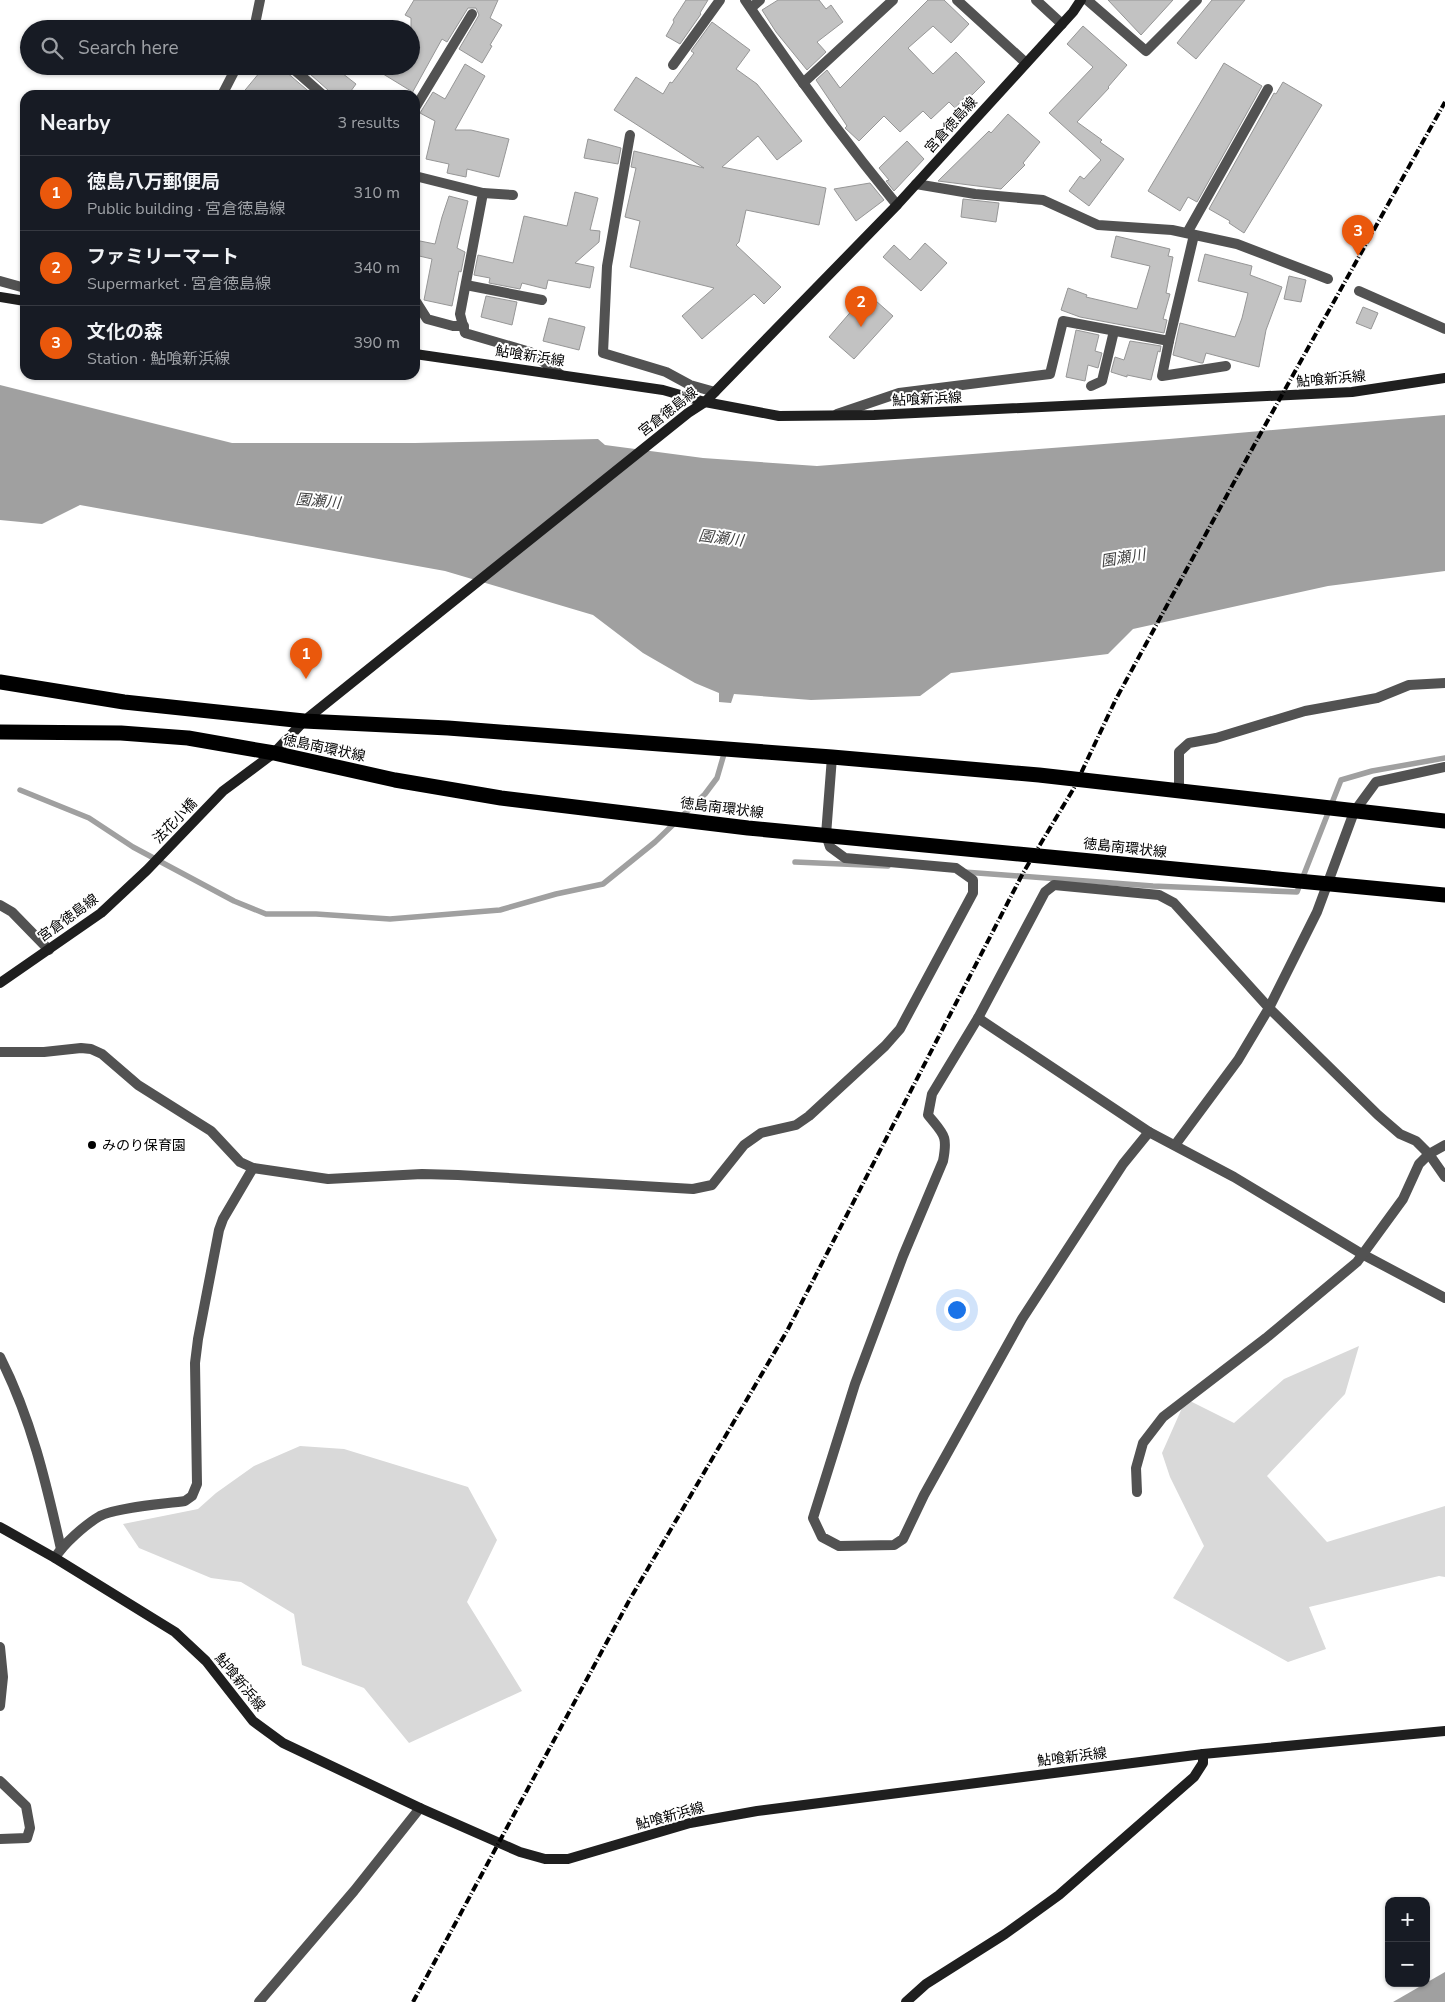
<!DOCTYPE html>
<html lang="en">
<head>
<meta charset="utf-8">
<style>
	:root { --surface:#171b24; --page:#20242c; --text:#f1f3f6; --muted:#9ea1a6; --line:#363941; --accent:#ea580c }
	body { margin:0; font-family:"Nunito Sans","Noto Sans JP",sans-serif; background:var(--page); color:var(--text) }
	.controls { position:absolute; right:15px; bottom:15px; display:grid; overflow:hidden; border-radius:10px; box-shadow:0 1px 4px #0004 }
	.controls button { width:45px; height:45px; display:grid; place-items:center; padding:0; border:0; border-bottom:1px solid var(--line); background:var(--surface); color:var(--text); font:25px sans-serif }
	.you { position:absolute; left:956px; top:1309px; width:18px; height:18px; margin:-12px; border:4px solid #fff; border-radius:50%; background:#1a73e8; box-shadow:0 0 0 8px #1a73e833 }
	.badge { display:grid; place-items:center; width:32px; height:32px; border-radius:50%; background:var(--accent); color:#fff; font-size:16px; font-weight:700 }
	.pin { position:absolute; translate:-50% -41px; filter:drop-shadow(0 1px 2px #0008) }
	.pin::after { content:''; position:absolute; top:26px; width:18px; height:15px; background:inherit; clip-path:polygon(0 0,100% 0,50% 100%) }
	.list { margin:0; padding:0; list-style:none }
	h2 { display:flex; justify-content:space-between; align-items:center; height:65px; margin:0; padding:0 20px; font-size:21px }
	h2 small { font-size:16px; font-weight:400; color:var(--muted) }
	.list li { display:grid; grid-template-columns:32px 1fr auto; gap:15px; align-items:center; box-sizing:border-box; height:75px; padding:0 20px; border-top:1px solid var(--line) }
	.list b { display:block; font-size:19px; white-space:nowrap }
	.list p { margin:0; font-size:16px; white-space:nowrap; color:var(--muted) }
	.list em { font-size:16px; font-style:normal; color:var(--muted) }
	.icon { flex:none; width:28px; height:28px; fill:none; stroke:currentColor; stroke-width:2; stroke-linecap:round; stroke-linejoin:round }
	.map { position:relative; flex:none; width:1445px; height:2002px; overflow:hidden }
	.search { position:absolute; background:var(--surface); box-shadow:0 1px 4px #0004; left:20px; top:20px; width:400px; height:55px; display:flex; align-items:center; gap:12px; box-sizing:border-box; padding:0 18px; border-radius:28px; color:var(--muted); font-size:19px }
	.panel { position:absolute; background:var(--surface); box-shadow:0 1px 4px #0004; left:20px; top:90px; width:400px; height:290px; border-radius:15px }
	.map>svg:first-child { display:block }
	.green { fill:#d9d9d9 }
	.water { fill:#a0a0a0 }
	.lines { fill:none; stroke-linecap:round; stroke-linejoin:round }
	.stream { stroke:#a0a0a0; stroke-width:5.5 }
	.building { fill:#c2c2c2; stroke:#969696 }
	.street { stroke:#525252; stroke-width:10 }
	.secondary { stroke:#1f1f1f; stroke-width:10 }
	.highway { stroke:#000; stroke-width:15 }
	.rail { stroke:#000; stroke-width:4; stroke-dasharray:8 2.5 1 2.5; stroke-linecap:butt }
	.poi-dot { fill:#000; stroke:#fff; stroke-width:2 }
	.labels { text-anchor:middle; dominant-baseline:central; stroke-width:4; stroke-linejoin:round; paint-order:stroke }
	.street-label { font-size:14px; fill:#000; stroke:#fff }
	.poi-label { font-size:14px; fill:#000; stroke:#fff; text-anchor:start }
	.water-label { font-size:15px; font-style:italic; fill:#414141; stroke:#fff }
</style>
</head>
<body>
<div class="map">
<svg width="1445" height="2002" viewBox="0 0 1445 2002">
	<rect width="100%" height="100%" fill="#fff"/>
	<!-- green -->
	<g class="green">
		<path d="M1359 1346 1345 1394 1267 1476 1327 1542 1445 1506V1577L1439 1576 1309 1607 1326 1649 1288 1662 1173 1598 1204 1546 1170 1477 1162 1453 1186 1399 1234 1423 1284 1379Z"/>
		<path d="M300 1446 344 1449 468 1487 497 1540 467 1602 522 1691 409 1743 364 1688 302 1665 294 1614 241 1582 211 1578 139 1548 123 1524 198 1509 216 1493 254 1466Z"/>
	</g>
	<!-- water -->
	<g class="water">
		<path d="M0 385 232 443H415L598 439 605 445 703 458 817 466 1169 439 1445 415V571L1328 586 1133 629 1108 654 951 673 920 696 811 700 734 694 731 703 719 702V693L695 683 643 653 593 615 445 571 80 505 42 524 0 520Z"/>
		<path d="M1445 1972V2002H1393Z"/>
	</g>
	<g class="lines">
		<!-- stream -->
		<g class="stream">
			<path d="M20 790 89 818 133 847 234 901 266 914H316L390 919 500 910 556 894 603 884 655 842 705 794 717 778 724 754"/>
			<path d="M795 862 888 866"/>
			<path d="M964 872 1153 886 1297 892 1341 780 1372 771 1445 758"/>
		</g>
	</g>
	<!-- building -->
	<g class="building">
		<path d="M414 0H498L490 18 502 25 490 45 492 46 482 63 459 49 479 15 476 8H468L447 42 442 39 411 95V91L370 66H411V18L405 15Z"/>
		<path d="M686 0H708L700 13 701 14 680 44 666 36 674 22 673 20Z"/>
		<path d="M778 0H819L826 9 831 5 843 22 817 42 826 52 807 70 776 32 762 10Z"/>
		<path d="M928 0H944L969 24 951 43 933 26 908 48 933 74 956 52 985 82 968 99 966 96 955 108 949 102 931 119 923 111 900 132 884 116 859 141 845 128 847 126 816 80 827 70 840 88Z"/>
		<path d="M1108 0H1173L1141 35Z"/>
		<path d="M1212 0H1245L1196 59 1177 43Z"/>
		<path d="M712 22 750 50 736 69 757 84 802 141 777 160 758 136 722 167 826 188 819 225 746 210 739 242 736 245 781 287 764 304 754 294 702 339 682 316 714 288 630 267 640 221 625 217 636 168 631 167 634 151 704 168 614 110 636 77 663 94 670 82 672 83 694 53 691 51Z"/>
		<path d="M1083 26 1127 65 1108 87 1109 88 1077 122 1102 140 1100 142 1124 159 1089 206 1069 191 1080 176 1084 179 1101 160 1049 113 1093 67 1067 44Z"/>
		<path d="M1224 63 1262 86 1197 202 1188 197 1180 211 1148 191Z"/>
		<path d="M465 64 485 76 455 130H471L509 139 499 177 467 169 466 177 447 173 449 164 426 159 435 121 420 113 433 92 445 99Z"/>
		<path d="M265 66H283L285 71 313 95H241Z"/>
		<path d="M301 66H333L356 84 348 95H330L328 90Z"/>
		<path d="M1283 82 1322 105 1244 233 1229 223 1230 221 1209 209 1274 93 1276 94Z"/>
		<path d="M1008 114 1040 142 1023 163 1025 165 1001 189 938 181 989 131 991 133Z"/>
		<path d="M588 139 621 148 618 164 584 158Z"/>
		<path d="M907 141 924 159 894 191 886 181 889 180 879 168Z"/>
		<path d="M870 183 884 200 856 221 834 189Z"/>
		<path d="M575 192 598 198 590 230 600 231 599 242 575 263 594 267 590 288 548 280 546 289 522 283 520 289 489 283 490 278 474 275 478 255 513 263 524 216 567 226Z"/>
		<path d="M449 196 468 201 457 248 465 252 461 272 459 271 452 306 424 300 432 259 415 255V240L435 244 442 217Z"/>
		<path d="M963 199 999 203 996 222 961 217Z"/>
		<path d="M1116 236 1170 249 1168 256 1173 257 1166 293 1170 294 1163 319 1167 320 1164 333 1080 317 1061 310 1068 288 1087 295 1086 297 1137 309 1150 266 1111 257Z"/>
		<path d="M925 243 947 263 921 291 883 257 894 245 910 260Z"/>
		<path d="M1205 254 1252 266 1250 275 1282 287 1266 330 1259 367 1206 353 1203 363H1201L1173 355 1180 323 1235 337 1242 318 1248 293 1198 281Z"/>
		<path d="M1289 276 1306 280 1301 302 1284 299Z"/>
		<path d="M867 293 893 316 854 359 829 337Z"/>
		<path d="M486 296 517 302 512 325 481 317Z"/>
		<path d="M1363 307 1378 313 1371 329 1356 323Z"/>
		<path d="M549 318 585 327 579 350 543 341Z"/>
		<path d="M1076 330 1099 335 1095 351 1102 353 1098 368 1088 365 1085 381 1066 377Z"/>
		<path d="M1130 341 1161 346 1160 352 1158 351 1151 380 1127 375V377L1111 372 1115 357 1124 360Z"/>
	</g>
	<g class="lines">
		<!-- street -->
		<g class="street">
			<path d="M745 0C793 71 843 139 897 205"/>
			<path d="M957 0 1026 63"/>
			<path d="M1036 0 1062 24"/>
			<path d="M1087 0 1146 51 1197 0"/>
			<path d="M751 8 760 0"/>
			<path d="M254 29 260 0"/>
			<path d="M673 65 720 0"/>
			<path d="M290 66 323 95"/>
			<path d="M803 83 893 0"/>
			<path d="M222 95 237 66"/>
			<path d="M415 108 472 14"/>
			<path d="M630 135 607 266 603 353 666 372 690 385 715 392"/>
			<path d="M415 176 483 193 460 314 465 333 530 352 561 375"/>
			<path d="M916 184 975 194 1043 200 1098 225 1172 230 1237 244 1328 279"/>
			<path d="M483 193 513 195"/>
			<path d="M1187 233 1268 89"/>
			<path d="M0 281 25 288"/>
			<path d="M466 285 542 300"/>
			<path d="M1359 291 1445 329"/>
			<path d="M415 300 427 319 453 326H464"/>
			<path d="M1169 341 1162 376 1226 366"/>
			<path d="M1091 386 1102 381 1114 331"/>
			<path d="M837 414 899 393 1050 374 1063 321 1169 341 1194 235"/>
			<path d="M1179 792V752L1189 743 1216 738 1305 711 1377 698 1409 685 1445 683"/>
			<path d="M0 905 12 912 49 950"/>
			<path d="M978 1018 1149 1132 1234 1177 1362 1254 1445 1298"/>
			<path d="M0 1052H44L81 1048 91 1049 102 1054 138 1085 211 1131 240 1162 253 1168 328 1179 422 1174 458 1175 693 1189 712 1185 744 1145 761 1133 796 1125 809 1116 885 1046 900 1029 973 893V880L956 868 845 858 830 847 826 835 832 757"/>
			<path d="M1149 1132 1123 1164 1022 1319 924 1495 903 1539 894 1545 839 1546 822 1537 813 1518 855 1384 903 1256 943 1161C948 1135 944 1135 928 1115L932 1094 978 1018 1045 892 1054 885 1159 895 1174 903 1269 1008 1378 1115 1400 1134 1416 1141 1429 1154 1445 1177"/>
			<path d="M1175 1145 1238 1060 1269 1008 1317 912 1354 812 1376 782 1445 767"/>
			<path d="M0 1357C31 1418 46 1482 61 1549"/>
			<path d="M1137 1492 1136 1468 1143 1443 1163 1417 1266 1338 1357 1262 1403 1199 1419 1164 1429 1154 1445 1145"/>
			<path d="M55 1558C63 1544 86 1524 100 1516 117 1507 165 1504 185 1501L192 1496 197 1484 195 1363 198 1339 219 1230 223 1219 253 1168"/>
			<path d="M0 1647 3 1677 0 1706"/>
			<path d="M0 1781 26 1806 30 1828 27 1838 0 1839"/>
			<path d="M259 2002 354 1891 420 1808"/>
		</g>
		<!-- secondary -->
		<g class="secondary">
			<path d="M0 297 25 301"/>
			<path d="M415 354 663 390 705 402 779 416 874 415 1352 392 1445 378"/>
			<path d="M0 983 101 913 147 870 223 791 274 753 304 721 688 413 705 402 897 205 1073 12 1081 0"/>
			<path d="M0 1527 55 1558 175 1632 206 1661 253 1721 283 1743 420 1808 520 1852 545 1859H568L690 1823 757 1811 1203 1754 1445 1731"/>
			<path d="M906 2002 926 1984 1005 1934 1059 1895 1194 1777 1203 1763V1754"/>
		</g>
		<!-- highway -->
		<g class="highway">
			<path d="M0 682 124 702 304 721 448 728 832 757 1039 775 1445 821"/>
			<path d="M0 732 121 733 188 738 274 753 395 780 501 798 748 828 1445 895"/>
		</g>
		<!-- rail -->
		<path class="rail" d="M413 2002 630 1599 787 1331 1023 873 1074 788 1116 699 1263 429 1445 102"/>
	</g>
	<!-- markers -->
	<circle class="poi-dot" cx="92" cy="1145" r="5"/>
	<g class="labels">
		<!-- street labels -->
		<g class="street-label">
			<text transform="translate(951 125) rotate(-48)">宮倉徳島線</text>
			<text transform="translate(530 356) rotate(9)">鮎喰新浜線</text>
			<text transform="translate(1331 379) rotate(-5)">鮎喰新浜線</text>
			<text transform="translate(927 399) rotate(-3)">鮎喰新浜線</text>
			<text transform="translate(668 412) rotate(-38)">宮倉徳島線</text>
			<text transform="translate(324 748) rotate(12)">徳島南環状線</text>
			<text transform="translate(722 808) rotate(7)">徳島南環状線</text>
			<text transform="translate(175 821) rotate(-46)">法花小橋</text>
			<text transform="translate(1125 848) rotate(6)">徳島南環状線</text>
			<text transform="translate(68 918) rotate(-36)">宮倉徳島線</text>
			<text transform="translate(240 1682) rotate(51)">鮎喰新浜線</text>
			<text transform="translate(1072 1757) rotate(-7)">鮎喰新浜線</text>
			<text transform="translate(670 1816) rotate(-15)">鮎喰新浜線</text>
		</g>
		<!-- poi labels -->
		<g class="poi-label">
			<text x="102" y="1145">みのり保育園</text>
		</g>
		<!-- water labels -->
		<g class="water-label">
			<text transform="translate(318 501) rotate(5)">園瀬川</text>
			<text transform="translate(721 538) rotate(7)">園瀬川</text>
			<text transform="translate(1123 558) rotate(-9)">園瀬川</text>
		</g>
	</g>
</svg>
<div class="controls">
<button>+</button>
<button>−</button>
</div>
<div class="you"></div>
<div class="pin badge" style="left:306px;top:679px">1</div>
<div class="pin badge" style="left:861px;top:327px">2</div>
<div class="pin badge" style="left:1358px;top:256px">3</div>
<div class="search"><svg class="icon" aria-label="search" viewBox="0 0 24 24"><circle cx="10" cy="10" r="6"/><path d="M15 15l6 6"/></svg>Search here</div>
<section class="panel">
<h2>Nearby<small>3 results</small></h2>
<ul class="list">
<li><span class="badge">1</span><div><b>徳島八万郵便局</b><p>Public building · 宮倉徳島線</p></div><em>310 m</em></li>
<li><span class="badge">2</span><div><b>ファミリーマート</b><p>Supermarket · 宮倉徳島線</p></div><em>340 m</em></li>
<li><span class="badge">3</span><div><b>文化の森</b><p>Station · 鮎喰新浜線</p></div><em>390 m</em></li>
</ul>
</section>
</div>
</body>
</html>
